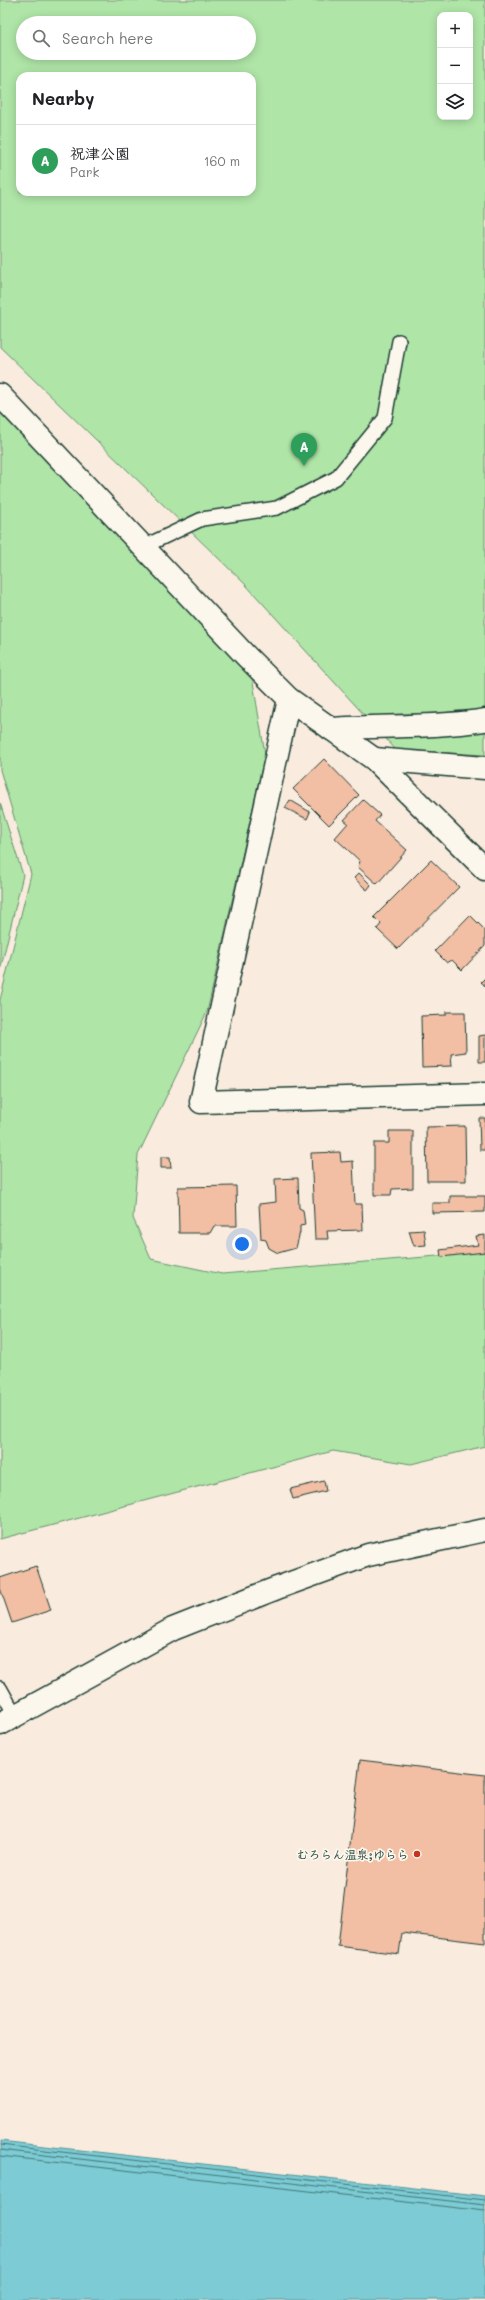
<!DOCTYPE html>
<html lang="en">
<head>
<meta charset="utf-8">
<style>
	:root { --surface:#fff; --page:#f6f6f6; --text:#202124; --muted:#757577; --line:#e0e0e0; --accent:#b45309 }
	body { margin:0; font-family:Mali,"Klee One",sans-serif; background:var(--page); color:var(--text) }
	.controls { position:absolute; right:12px; top:12px; display:grid; overflow:hidden; border-radius:8px; box-shadow:0 2px 10px #0003 }
	.controls button { width:36px; height:36px; display:grid; place-items:center; padding:0; border:0; border-bottom:1px solid var(--line); background:var(--surface); color:var(--text); font:20px sans-serif }
	.you { position:absolute; left:242px; top:1244px; width:14px; height:14px; margin:-10px; border:3px solid #fff; border-radius:50%; background:#1a73e8; box-shadow:0 0 0 6px #1a73e833 }
	.badge { display:grid; place-items:center; width:26px; height:26px; border-radius:50%; background:var(--accent); color:#fff; font-size:13px; font-weight:700 }
	.pin { position:absolute; translate:-50% -33px; filter:drop-shadow(0 1px 2px #0008) }
	.pin::after { content:''; position:absolute; top:21px; width:14px; height:12px; background:inherit; clip-path:polygon(0 0,100% 0,50% 100%) }
	.list { margin:0; padding:0; list-style:none }
	h2 { display:flex; justify-content:space-between; align-items:center; height:52px; margin:0; padding:0 16px; font-size:17px }
	h2 small { font-size:13px; font-weight:400; color:var(--muted) }
	.list li { display:grid; grid-template-columns:26px 1fr auto; gap:12px; align-items:center; box-sizing:border-box; height:72px; padding:0 16px; border-top:1px solid var(--line) }
	.list b { display:block; font-size:15px; white-space:nowrap }
	.list p { margin:0; font-size:13px; white-space:nowrap; color:var(--muted) }
	.list em { font-size:13px; font-style:normal; color:var(--muted) }
	.icon { flex:none; width:22px; height:22px; fill:none; stroke:currentColor; stroke-width:2; stroke-linecap:round; stroke-linejoin:round }
	.map { position:relative; flex:none; width:485px; height:2300px; overflow:hidden }
	.search { position:absolute; background:var(--surface); box-shadow:0 2px 10px #0003; left:16px; top:16px; width:240px; height:44px; display:flex; align-items:center; gap:10px; box-sizing:border-box; padding:0 14px; border-radius:22px; color:var(--muted); font-size:15px }
	.panel { position:absolute; background:var(--surface); box-shadow:0 2px 10px #0003; left:16px; top:72px; width:240px; height:124px; border-radius:12px }
	.map>svg:first-child { display:block }
	.green { fill:#afe5a7; stroke:#67916e; fill-rule:evenodd }
	.water { fill:#7bcbd5; stroke:#569295 }
	.lines { fill:none; stroke-linecap:round; stroke-linejoin:round }
	.shore { stroke:#447674; stroke-width:1 }
	.building { fill:#f2bea4; stroke:#1f3d34 }
	.lane-casing { stroke:#1f3d34; stroke-width:16 }
	.street-casing { stroke:#1f3d34; stroke-width:25 }
	.lane { stroke:#fbf7ec; stroke-width:13 }
	.street { stroke:#fbf7ec; stroke-width:22 }
	.poi-dot { fill:#c8321e; stroke:#fbf7ec; stroke-width:1.5 }
	.labels { text-anchor:middle; dominant-baseline:central; stroke-width:3.5; stroke-linejoin:round; paint-order:stroke }
	.poi-label { font-size:12px; font-weight:bold; fill:#1f3d34; stroke:#fbf7ec; text-anchor:end }
</style>
</head>
<body>
<div class="map">
<svg width="485" height="2300" viewBox="0 0 485 2300">
	<rect width="100%" height="100%" fill="#f9ecde"/>
	<filter id="ink" filterUnits="userSpaceOnUse"><feTurbulence type="fractalNoise" baseFrequency=".025" numOctaves="2"/><feDisplacementMap in="SourceGraphic" scale="8" xChannelSelector="R" yChannelSelector="G"/><feConvolveMatrix kernelMatrix="1 2 1 2 8 2 1 2 1" color-interpolation-filters="sRGB"/></filter>
	<g filter="url(#ink)">
		<!-- green -->
		<g class="green">
			<path d="M0 0H485V755L396 750 245 584 0 347ZM440 15H470V117H440ZM23 23H249V53H23ZM20 76H252V192H20Z"/>
			<path d="M0 398 252 676 265 754 207 1012 138 1155 133 1218 151 1259 222 1274 485 1252V1446L411 1464 333 1451 0 1539V1000L31 874 0 770Z"/>
			<path d="M0 803 23 875 0 971Z"/>
		</g>
		<!-- water -->
		<path class="water" d="M0 2141 485 2196V2300H0Z"/>
		<g class="lines">
			<!-- shore -->
			<g class="shore">
				<path d="M0 2145 485 2200"/>
				<path d="M0 2150 485 2205"/>
				<path d="M0 2156 485 2211"/>
			</g>
		</g>
		<!-- building -->
		<g class="building">
			<path d="M324 759 359 795 329 825 293 789Z"/>
			<path d="M290 800 310 812 307 819 285 808Z"/>
			<path d="M363 800 380 815 375 821 407 850 377 884 358 867 360 861 335 838 348 823 344 820Z"/>
			<path d="M431 860 459 887 398 949 377 929 381 924 374 917Z"/>
			<path d="M359 873 371 885 367 890 354 878Z"/>
			<path d="M470 915 485 930V946L462 970 452 960 447 963 435 951Z"/>
			<path d="M485 978V986L481 982Z"/>
			<path d="M446 1012H465L466 1052 451 1054 452 1066 422 1067 421 1016 446 1015Z"/>
			<path d="M485 1035V1062H479V1036Z"/>
			<path d="M479 1118H485V1150H480Z"/>
			<path d="M465 1126 466 1181H427L426 1127Z"/>
			<path d="M389 1131H413V1188L392 1189 391 1195H374V1143H389Z"/>
			<path d="M340 1152 341 1162 353 1161 355 1204H362L363 1230 327 1231 328 1239H315L311 1153Z"/>
			<path d="M161 1157H170L171 1168H161Z"/>
			<path d="M298 1178 299 1208 303 1210 305 1225 300 1226V1232L296 1248 278 1253 269 1248 266 1240 261 1239 259 1204 276 1202 275 1179Z"/>
			<path d="M236 1186 237 1226H214L210 1233H179L178 1187Z"/>
			<path d="M450 1196H485V1212L432 1213V1203H450Z"/>
			<path d="M424 1230 426 1245 414 1246 409 1231Z"/>
			<path d="M485 1235V1252L441 1257 440 1250 478 1245 476 1236Z"/>
			<path d="M324 1481 326 1491 293 1499 290 1489Z"/>
			<path d="M36 1566 51 1610 12 1623 0 1588V1578Z"/>
			<path d="M360 1760 485 1775V1943L402 1933 399 1954 338 1946Z"/>
		</g>
		<g class="lines">
			<defs>
				<g id="lane">
					<path d="M143 547 202 519 277 508 336 478 385 418 399 341"/>
					<path d="M0 1688 15 1715"/>
				</g>
				<g id="street">
					<path d="M0 395 246 656 289 699 374 759 485 869"/>
					<path d="M289 699 201 1102 485 1094"/>
					<path d="M331 729C382 725 434 728 485 720"/>
					<path d="M374 759 485 768"/>
					<path d="M0 1724 173 1629 277 1588 368 1555 485 1530"/>
				</g>
			</defs>
			<!-- lane casing -->
			<use href="#lane" class="lane-casing"/>
			<!-- street casing -->
			<use href="#street" class="street-casing"/>
			<!-- lane -->
			<use href="#lane" class="lane"/>
			<!-- street -->
			<use href="#street" class="street"/>
		</g>
	</g>
	<!-- markers -->
	<circle class="poi-dot" cx="417" cy="1854" r="4"/>
	<g class="labels">
		<!-- poi labels -->
		<g class="poi-label">
			<text x="409" y="1854">むろらん温泉;ゆらら</text>
		</g>
	</g>
</svg>
<div class="controls">
<button>+</button>
<button>−</button>
<button><svg class="icon" aria-label="layers" viewBox="0 0 24 24"><path d="M12 4l9 5-9 5-9-5zM3 14l9 5 9-5"/></svg></button>
</div>
<div class="you"></div>
<div class="pin badge" style="left:304px;top:466px;background:#2e9e5b">A</div>
<div class="search"><svg class="icon" aria-label="search" viewBox="0 0 24 24"><circle cx="10" cy="10" r="6"/><path d="M15 15l6 6"/></svg>Search here</div>
<section class="panel">
<h2>Nearby<small></small></h2>
<ul class="list">
<li><span class="badge" style="background:#2e9e5b">A</span><div><b>祝津公園</b><p>Park</p></div><em>160 m</em></li>
</ul>
</section>
</div>
</body>
</html>
